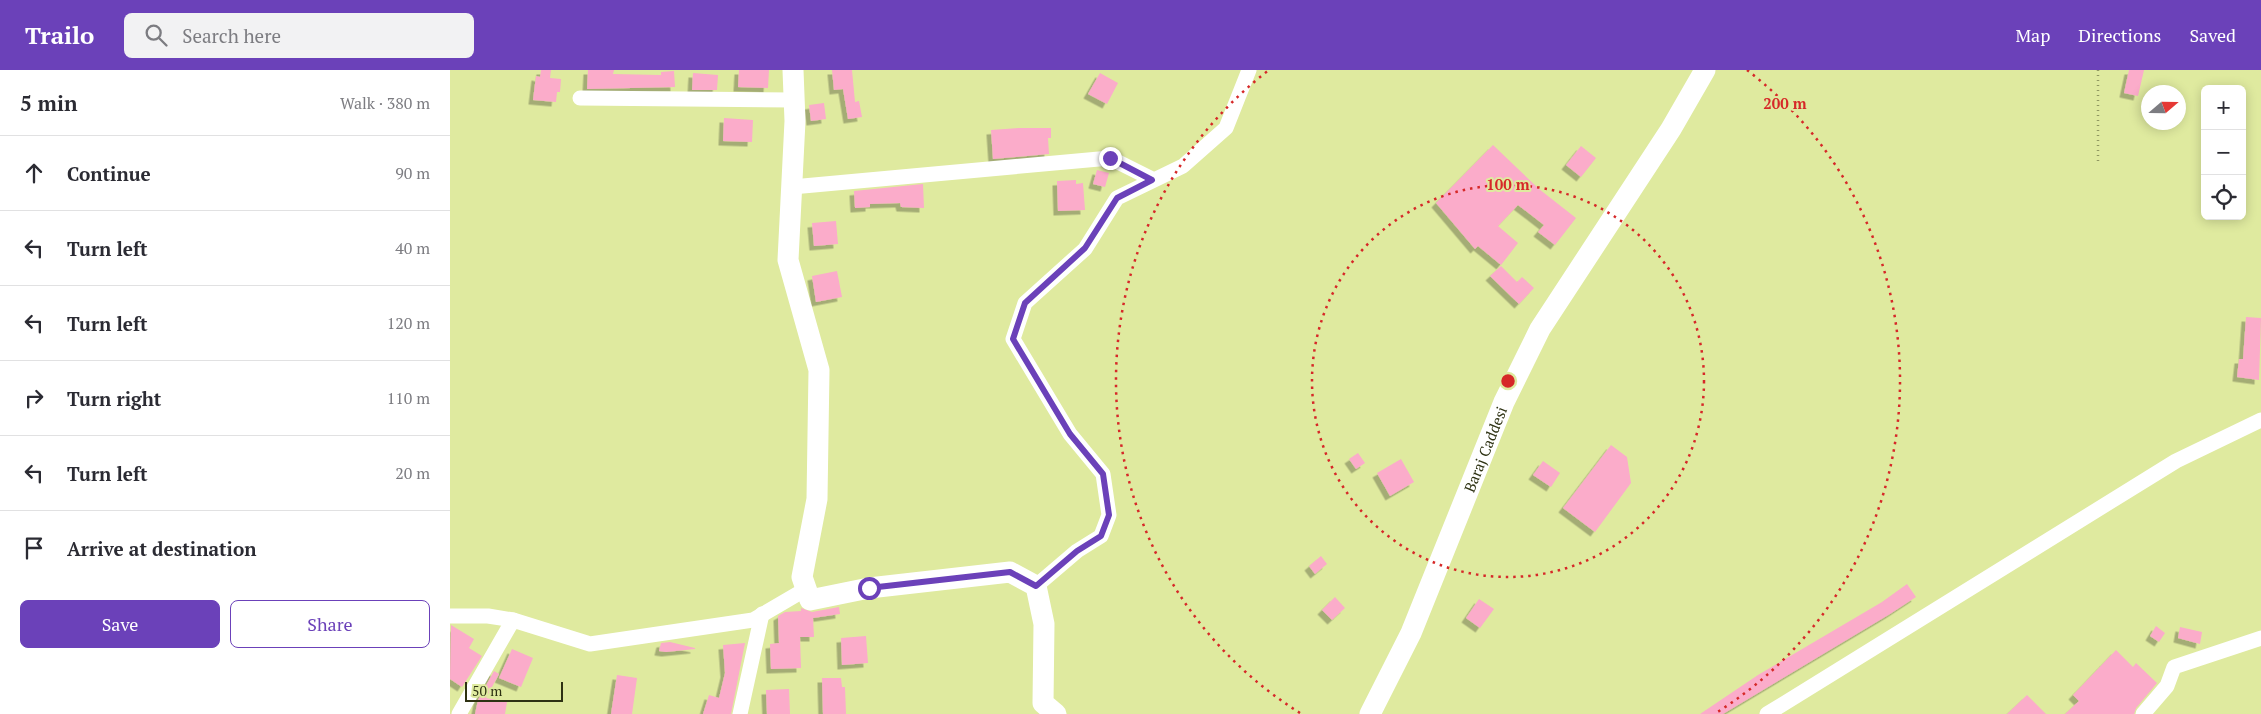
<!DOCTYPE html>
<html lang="en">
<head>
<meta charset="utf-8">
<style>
	:root { --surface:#fff; --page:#f2f2f3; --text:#2b2b33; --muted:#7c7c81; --line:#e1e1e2; --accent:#6b41b9 }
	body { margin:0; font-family:"PT Serif",serif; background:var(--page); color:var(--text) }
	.controls { position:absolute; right:15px; top:15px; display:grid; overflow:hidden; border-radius:8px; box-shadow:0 2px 12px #0003 }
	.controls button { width:45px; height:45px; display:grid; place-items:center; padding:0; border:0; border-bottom:1px solid var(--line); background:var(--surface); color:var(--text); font:25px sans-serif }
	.compass { position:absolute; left:1691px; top:15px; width:45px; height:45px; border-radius:50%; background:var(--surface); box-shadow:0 2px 12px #0003; rotate:70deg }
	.scale { position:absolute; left:15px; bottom:12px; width:98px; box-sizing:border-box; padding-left:5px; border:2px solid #2e3213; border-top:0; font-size:14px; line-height:18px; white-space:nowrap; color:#2e3213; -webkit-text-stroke:4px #dfea9f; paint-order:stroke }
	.stop { position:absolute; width:15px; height:15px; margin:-11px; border:4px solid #6b41b9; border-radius:50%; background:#fff }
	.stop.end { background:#6b41b9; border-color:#fff; box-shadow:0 1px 5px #0008 }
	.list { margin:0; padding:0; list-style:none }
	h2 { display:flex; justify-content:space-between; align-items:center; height:65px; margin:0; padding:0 20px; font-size:21px }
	h2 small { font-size:16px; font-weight:400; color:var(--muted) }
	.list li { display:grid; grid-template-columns:32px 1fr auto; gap:15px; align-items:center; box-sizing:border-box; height:75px; padding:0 20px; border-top:1px solid var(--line) }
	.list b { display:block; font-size:19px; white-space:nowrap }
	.list em { font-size:16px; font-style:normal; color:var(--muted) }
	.actions { display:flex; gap:10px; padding:15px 20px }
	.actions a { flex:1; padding:11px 0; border:1px solid var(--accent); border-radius:8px; text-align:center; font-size:18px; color:var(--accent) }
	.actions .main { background:var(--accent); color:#fff }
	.icon { flex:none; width:28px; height:28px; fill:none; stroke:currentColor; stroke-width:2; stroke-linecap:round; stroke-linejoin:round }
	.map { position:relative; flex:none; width:1811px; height:644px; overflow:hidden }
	header { display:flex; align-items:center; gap:30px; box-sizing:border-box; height:70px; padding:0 25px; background:var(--accent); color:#fff }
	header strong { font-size:24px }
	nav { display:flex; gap:28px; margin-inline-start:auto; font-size:18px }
	.search { width:350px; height:45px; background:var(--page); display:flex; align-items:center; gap:12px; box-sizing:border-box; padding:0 18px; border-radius:8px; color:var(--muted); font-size:19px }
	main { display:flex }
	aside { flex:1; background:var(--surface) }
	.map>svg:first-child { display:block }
	.building { fill:#fbacca; filter:url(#shadow) }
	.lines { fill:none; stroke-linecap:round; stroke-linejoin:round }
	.path { stroke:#909861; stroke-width:2.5; stroke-dasharray:1 4; stroke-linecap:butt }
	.street { stroke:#fff; stroke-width:15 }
	.secondary { stroke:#fff; stroke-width:21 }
	.route { stroke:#6b41b9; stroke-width:6 }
	.ring { fill:none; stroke:#d62828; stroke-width:2.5; stroke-dasharray:2.5 5 }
	.labels { text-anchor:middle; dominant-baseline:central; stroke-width:4; stroke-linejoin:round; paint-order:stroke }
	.street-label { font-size:15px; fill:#2e3213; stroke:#dfea9f }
	.centre { fill:#d62828; stroke:#dfea9f; stroke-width:2.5 }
	.ring-label { font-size:15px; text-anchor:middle; font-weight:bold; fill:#d62828; stroke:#dfea9f; stroke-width:4; stroke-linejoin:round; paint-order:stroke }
</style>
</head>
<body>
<header>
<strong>Trailo</strong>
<div class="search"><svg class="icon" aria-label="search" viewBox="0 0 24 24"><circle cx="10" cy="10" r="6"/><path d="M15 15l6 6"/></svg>Search here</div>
<nav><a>Map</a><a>Directions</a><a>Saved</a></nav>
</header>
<main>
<aside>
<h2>5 min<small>Walk · 380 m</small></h2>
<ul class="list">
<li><svg class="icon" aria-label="ahead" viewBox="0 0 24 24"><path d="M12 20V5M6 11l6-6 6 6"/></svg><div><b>Continue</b></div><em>90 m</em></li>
<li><svg class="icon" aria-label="left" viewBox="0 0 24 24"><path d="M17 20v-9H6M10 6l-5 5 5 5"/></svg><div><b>Turn left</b></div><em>40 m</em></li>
<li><svg class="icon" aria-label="left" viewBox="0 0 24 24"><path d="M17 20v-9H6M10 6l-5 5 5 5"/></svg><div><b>Turn left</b></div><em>120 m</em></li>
<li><svg class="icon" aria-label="right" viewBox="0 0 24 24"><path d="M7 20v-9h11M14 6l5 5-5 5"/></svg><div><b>Turn right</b></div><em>110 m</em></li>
<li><svg class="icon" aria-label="left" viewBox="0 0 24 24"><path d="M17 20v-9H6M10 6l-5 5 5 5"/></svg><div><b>Turn left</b></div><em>20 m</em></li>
<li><svg class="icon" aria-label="arrive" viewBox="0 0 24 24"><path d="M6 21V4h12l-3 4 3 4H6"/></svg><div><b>Arrive at destination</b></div></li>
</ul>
<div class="actions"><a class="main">Save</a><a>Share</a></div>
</aside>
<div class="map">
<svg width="1811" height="644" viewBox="0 0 1811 644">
	<defs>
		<filter id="shadow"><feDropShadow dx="-4.5" dy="4.5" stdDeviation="0" flood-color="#0004"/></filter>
	</defs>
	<rect width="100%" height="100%" fill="#dfea9f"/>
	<!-- building -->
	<g class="building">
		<path d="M91 0H101L100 8 111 9 110 22H107L106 32 83 30 86 6 90 7Z"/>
		<path d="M138 0H164L163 4 211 5V2L224 1 225 17 137 19Z"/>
		<path d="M289 0H319L318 18 288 17Z"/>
		<path d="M382 0H402L405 32 409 31 412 47 398 49 393 19 384 20Z"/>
		<path d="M1679 0H1694L1688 26 1674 23Z"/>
		<path d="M243 3 268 5 267 20H242Z"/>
		<path d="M650 3 668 13 657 34 638 24Z"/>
		<path d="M374 33 376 49 361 51 359 35Z"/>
		<path d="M274 48 303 50 302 72 273 71Z"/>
		<path d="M569 58H601V68H598L599 84 543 89 541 60Z"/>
		<path d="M1043 75 1089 119 1126 148 1105 175 1088 162 1094 155 1068 135 1048 156 1068 173 1051 195 1028 176 1025 179 986 133Z"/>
		<path d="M1131 76 1146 88 1131 107 1116 95Z"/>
		<path d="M647 100 659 103 655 117 643 114Z"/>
		<path d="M626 110V114L633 113 635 140 608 141 607 111Z"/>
		<path d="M473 114 474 138 451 137 450 133 420 134V137L405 138 404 121Z"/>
		<path d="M386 151 388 174 364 176 362 153Z"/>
		<path d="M1051 196 1067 212 1072 207 1084 218 1069 234 1040 206Z"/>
		<path d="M387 201 392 227 366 232 362 206Z"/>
		<path d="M1796 247 1811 248 1809 310 1787 307 1789 289H1793Z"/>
		<path d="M1161 375 1177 387 1181 413 1145 462 1113 438Z"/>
		<path d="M908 383 915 393 906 399 899 389Z"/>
		<path d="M951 389 964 412 940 426 927 403Z"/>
		<path d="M1093 391 1110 403 1101 417 1083 405Z"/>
		<path d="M871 486 877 494 865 504 859 496Z"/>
		<path d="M1457 514 1466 527 1440 544 1273 644H1250L1308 605 1432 532Z"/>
		<path d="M885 527 895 538 882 550 872 540Z"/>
		<path d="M1029 529 1044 539 1030 558 1016 548Z"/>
		<path d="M389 537 390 544 363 548 364 567H350L351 598 321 599 320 574 329 573 328 546 335 542 351 541V538L362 542Z"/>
		<path d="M1 555 24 569 19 578 32 586 12 617 0 609Z"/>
		<path d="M1706 556 1715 563 1709 572 1700 566Z"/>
		<path d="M1730 557 1752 562 1750 574 1728 568Z"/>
		<path d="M416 566 418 593 392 595 391 568Z"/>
		<path d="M220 572 245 578V579L216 582 209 581 211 573Z"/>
		<path d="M295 573 281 644H253L259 625 269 628 275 603 273 575Z"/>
		<path d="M62 579 83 588 71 617 49 608Z"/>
		<path d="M1666 580 1683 597 1686 593 1707 613 1686 638 1684 644H1615L1629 631 1623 625Z"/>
		<path d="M44 601 49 604 36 628 57 632 55 644H25L28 630Z"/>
		<path d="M167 605 187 608 182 644H161Z"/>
		<path d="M372 608H391L392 617H395L396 644H373Z"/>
		<path d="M339 619 340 644H317L316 620Z"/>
		<path d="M1577 625 1596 644H1557Z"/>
	</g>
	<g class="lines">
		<!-- path -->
		<path class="path" d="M1648 0V93"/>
		<!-- street -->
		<g class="street">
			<path d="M130 28 344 30"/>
			<path d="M342 117 660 88 702 109"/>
			<path d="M586 516 627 481 651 466 659 445 653 404 620 364 563 269 575 233 635 179 667 128 733 96 776 58 799 0"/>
			<path d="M0 546H38L63 550"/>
			<path d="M9 644 63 550 140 574 303 550 356 519"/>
			<path d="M290 644 312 544"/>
			<path d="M1317 644 1726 391 1811 350"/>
			<path d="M1693 644 1717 616 1724 597 1811 568"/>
		</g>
		<!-- secondary -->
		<g class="secondary">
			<path d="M343 0 345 51 338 190 369 300 367 429 352 507 360 530 419 518 560 502 586 516 594 554 593 633 606 644"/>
			<path id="s1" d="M920 644 961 563 1054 332 1090 259 1221 59 1255 0"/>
		</g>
	</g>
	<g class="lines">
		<!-- route -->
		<path class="route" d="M419 518 560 502 586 516 627 481 651 466 659 445 653 404 620 364 563 269 575 233 635 178 667 128 702 110 660 88"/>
	</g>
	<!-- distance rings -->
	<g class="ring">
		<circle cx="1058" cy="311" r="196"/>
		<path d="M850 643A392 392 0 0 1 819 0M1297 0A392 392 0 0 1 1266 643"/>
	</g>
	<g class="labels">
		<!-- street labels -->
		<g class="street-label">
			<text stroke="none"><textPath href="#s1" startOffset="289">Baraj Caddesi</textPath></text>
		</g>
	</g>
	<circle cx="1058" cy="311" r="8" class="centre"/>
	<g class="ring-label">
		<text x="1335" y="39">200 m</text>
		<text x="1058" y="120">100 m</text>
	</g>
</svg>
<div class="controls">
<button>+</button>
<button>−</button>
<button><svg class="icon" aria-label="locate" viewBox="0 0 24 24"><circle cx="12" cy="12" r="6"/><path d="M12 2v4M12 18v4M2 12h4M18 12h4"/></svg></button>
</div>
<svg class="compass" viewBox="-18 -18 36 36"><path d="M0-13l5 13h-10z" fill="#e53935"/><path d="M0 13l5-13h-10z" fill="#7c7c81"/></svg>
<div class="scale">50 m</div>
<div class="stop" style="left:419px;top:518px"></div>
<div class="stop end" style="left:660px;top:88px"></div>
</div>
</main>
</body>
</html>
